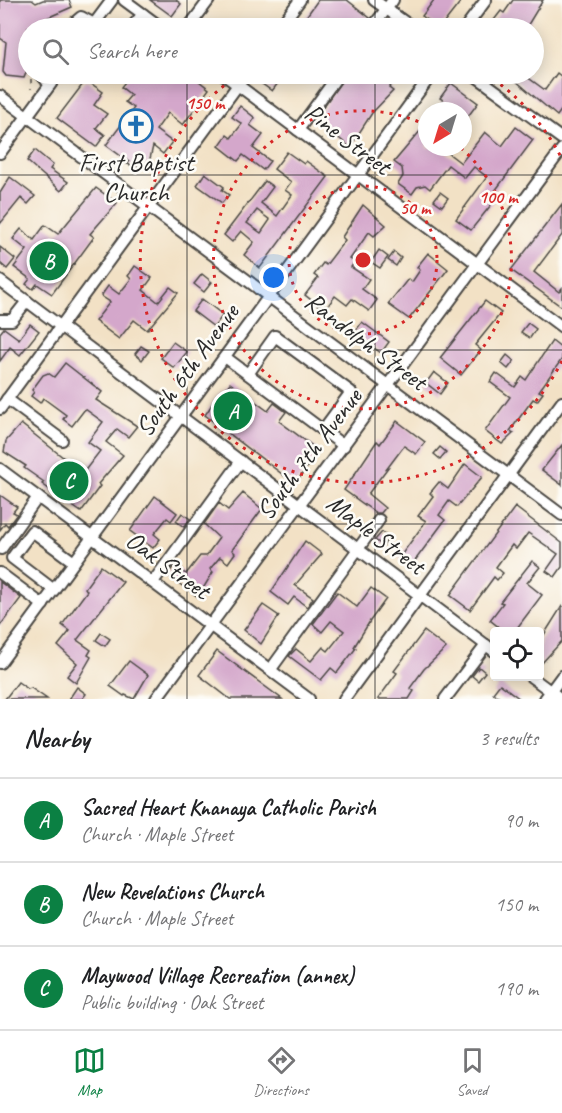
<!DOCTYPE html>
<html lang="en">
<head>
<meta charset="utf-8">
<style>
	:root { --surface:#fff; --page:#f6f6f6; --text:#202124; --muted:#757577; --line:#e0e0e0; --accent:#0b8043 }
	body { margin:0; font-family:Caveat,sans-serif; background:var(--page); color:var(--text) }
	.controls { position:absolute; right:18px; bottom:18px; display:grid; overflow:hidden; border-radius:6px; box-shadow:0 3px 15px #0003 }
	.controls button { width:54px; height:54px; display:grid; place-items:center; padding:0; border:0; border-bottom:2px solid var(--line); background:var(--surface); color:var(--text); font:30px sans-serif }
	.compass { position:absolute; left:418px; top:102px; width:54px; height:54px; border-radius:50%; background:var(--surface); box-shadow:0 3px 15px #0003; rotate:218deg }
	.you { position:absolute; left:274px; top:278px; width:21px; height:21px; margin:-15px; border:4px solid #fff; border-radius:50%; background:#1a73e8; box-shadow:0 0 0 9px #1a73e833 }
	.badge { display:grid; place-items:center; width:39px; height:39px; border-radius:50%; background:var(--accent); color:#fff; font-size:20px; font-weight:700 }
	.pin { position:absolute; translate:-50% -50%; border:3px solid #fff; box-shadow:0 2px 6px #0006 }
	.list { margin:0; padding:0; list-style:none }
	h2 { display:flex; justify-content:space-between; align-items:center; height:78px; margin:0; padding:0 24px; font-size:26px }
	h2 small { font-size:20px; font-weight:400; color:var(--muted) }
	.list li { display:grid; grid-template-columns:39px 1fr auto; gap:18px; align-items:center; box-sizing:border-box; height:84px; padding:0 24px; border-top:2px solid var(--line) }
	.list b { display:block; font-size:22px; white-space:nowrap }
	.list p { margin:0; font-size:20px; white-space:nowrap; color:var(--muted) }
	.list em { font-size:20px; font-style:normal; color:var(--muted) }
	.icon { flex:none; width:33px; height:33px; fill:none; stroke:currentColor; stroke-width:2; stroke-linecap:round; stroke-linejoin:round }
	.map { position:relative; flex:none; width:562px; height:699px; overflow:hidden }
	.search { position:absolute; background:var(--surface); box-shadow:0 3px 15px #0003; left:18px; right:18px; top:18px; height:66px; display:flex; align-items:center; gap:15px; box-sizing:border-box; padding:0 21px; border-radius:33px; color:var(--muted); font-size:22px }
	.sheet { height:330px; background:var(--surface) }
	nav { display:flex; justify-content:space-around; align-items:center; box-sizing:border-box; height:84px; border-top:2px solid var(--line); background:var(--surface); font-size:16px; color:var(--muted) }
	nav a { display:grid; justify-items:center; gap:3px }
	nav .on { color:var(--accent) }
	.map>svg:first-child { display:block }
	.building { fill:#d4a7cb; fill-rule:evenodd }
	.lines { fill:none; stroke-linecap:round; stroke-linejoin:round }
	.minor-casing { stroke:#494642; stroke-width:14 }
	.path { stroke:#494642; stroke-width:1.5; stroke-dasharray:4.5 4.5; stroke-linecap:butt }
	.minor { stroke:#fff; stroke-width:10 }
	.grid { fill:none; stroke:#2b2b2b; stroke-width:1.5; stroke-opacity:0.55 }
	.ring { fill:none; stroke:#d62828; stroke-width:3; stroke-dasharray:3 6 }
	.labels { text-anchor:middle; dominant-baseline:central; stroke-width:5; stroke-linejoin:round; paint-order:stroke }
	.street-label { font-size:26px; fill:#2b2b2b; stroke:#fdfcf7 }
	.poi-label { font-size:26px; fill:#2b2b2b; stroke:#fdfcf7 }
	.centre { fill:#d62828; stroke:#fdfcf7; stroke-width:3 }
	.ring-label { font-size:18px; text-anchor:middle; font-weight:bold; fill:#d62828; stroke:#fdfcf7; stroke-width:5; stroke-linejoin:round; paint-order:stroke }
</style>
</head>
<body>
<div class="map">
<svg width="562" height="699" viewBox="0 0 562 699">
	<rect width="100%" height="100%" fill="#fdfcf7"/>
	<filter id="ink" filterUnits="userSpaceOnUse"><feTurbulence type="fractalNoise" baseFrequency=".0167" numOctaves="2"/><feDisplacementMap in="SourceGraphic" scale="12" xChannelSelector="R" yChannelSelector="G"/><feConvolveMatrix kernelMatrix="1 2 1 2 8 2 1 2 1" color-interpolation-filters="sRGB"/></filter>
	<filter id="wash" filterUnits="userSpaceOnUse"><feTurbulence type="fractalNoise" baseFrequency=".008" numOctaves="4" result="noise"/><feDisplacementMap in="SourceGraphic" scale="24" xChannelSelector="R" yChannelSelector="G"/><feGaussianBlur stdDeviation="1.35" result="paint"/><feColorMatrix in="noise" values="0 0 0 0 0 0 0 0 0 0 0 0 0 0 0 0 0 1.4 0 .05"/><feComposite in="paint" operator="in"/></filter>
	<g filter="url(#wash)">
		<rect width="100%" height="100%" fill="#f2e1c5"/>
		<g id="blocks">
			<!-- building -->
			<g class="building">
				<path d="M0 0H32L36 3 43 0H69L72 7 40 21 50 28H28V68L24 78 6 76 3 72 6 42 0 38Z"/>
				<path d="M150 0H176L181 4 172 16Z"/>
				<path d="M318 0H347L370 18 365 28H330L325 24 318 28H298Z"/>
				<path d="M434 0H462L440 28 422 16Z"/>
				<path d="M513 0H543L526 28H506L494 20 501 11 504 13Z"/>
				<path d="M557 73 562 77V109L557 116 508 74H523L545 90Z"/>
				<path d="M131 74H183L192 80 194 77 209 89 183 125 168 113 156 130 172 142 163 154 153 146 149 163 141 168 127 164 129 162 106 145 134 108 125 102 131 95 121 87Z"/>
				<path d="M264 74H285L272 91 258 81Z"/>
				<path d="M346 74H400L389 88 393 91 372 113 350 147 315 119Z"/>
				<path d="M86 80 103 92 94 105 107 114 96 128 105 135 96 147 57 118Z"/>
				<path d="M451 83 478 103 463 123V111H436L443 100 440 98Z"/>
				<path d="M240 106 255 118 250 125 263 135 253 148 270 161 263 170 243 155 238 161 219 146 227 135 231 138 242 124 232 117Z"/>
				<path d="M427 123V147H440L461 163 485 132 502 146 516 127 533 140 495 191 499 195 471 230 456 219 487 177 474 167 465 178 448 165 430 189 425 185 417 187 412 194 398 184 403 176 402 168 394 162Z"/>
				<path d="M35 150 53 165 50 169 68 182 61 191 27 161Z"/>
				<path d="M287 152 304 164 306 161 328 177 260 268 244 255 254 242 241 231 232 242 224 235 265 181 273 187 261 203 277 216 292 195 285 190 291 182 274 169ZM257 210 270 220 261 233 247 223Z"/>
				<path d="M205 173 224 187 222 190 229 195 222 203 197 185Z"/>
				<path d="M10 177 35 196 28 204 21 198 0 224V193Z"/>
				<path d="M96 188 117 203 90 234 94 237 52 294 37 284 33 289 26 284 30 279 14 267 27 250 13 239 21 229 34 240 45 225 58 234Z"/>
				<path d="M440 192 448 198 442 206 434 200Z"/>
				<path d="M562 204V235L534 272 559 292 562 288V307L511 270Z"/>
				<path d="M363 205 386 225 374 236 369 232 350 259 355 262 351 267 369 279 362 289 377 300 369 311 352 299 347 305 335 296 327 307 321 302 319 306 305 295 318 278 314 275 323 263 326 265 345 240 342 237Z"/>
				<path d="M0 247 15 259 7 269 0 263Z"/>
				<path d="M379 250 388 257 380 268 371 262Z"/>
				<path d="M394 252 401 258 396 266 388 260Z"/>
				<path d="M428 253 448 269 409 319 388 304 408 279 412 282 420 270 417 267Z"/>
				<path d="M135 266 152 278 143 290 158 302 170 287 178 293 147 330 134 320 119 339 95 321 110 302 101 296 108 286 119 294 131 279 128 276Z"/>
				<path d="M202 274 212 282 204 292 194 284Z"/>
				<path d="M202 299 223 315 214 327 193 311Z"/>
				<path d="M485 301 501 313 475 345 481 350 461 375 440 358Z"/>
				<path d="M362 322 389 342 381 353 354 333Z"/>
				<path d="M528 323 536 329 530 338 521 332Z"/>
				<path d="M30 324 39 331 20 355 10 347 0 361V333L4 328 19 339Z"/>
				<path d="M552 341 562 349V359L539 391 543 393 537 401 533 399 510 431 514 433 502 444 485 431 510 397 490 382 496 373 515 387 522 377 526 380Z"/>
				<path d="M173 342 187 352 174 368 161 358Z"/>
				<path d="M141 346 149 351 142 360 135 354Z"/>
				<path d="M507 355 514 361 508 369 501 363Z"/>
				<path d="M65 363 102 392 96 400 137 426 128 437 117 429 106 442 123 455 98 484 100 486 81 512 42 484 44 482 24 468 26 466 4 452 6 441 21 424 83 473 100 451 88 442 103 422 85 409 72 426 63 419 66 415 43 398 40 403 31 396 34 392 32 390 43 375 48 373 54 377Z"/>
				<path d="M434 372 448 383 440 394 426 383Z"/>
				<path d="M230 383 268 411 274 403 286 412 279 421 319 451 295 484 205 415 221 391 222 393Z"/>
				<path d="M397 421 425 442 416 454 404 446 368 494 385 508 381 513H376L344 490 377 441 380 444Z"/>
				<path d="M562 445V485L542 470Z"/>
				<path d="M440 447 446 452 440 459 434 454Z"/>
				<path d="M465 464 482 477 457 507 449 501 439 515 445 520 411 566 399 558 426 521 418 516 433 496 430 493 439 482 448 489Z"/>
				<path d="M243 493 262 509 232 550 235 553 228 563 220 557 210 569 213 572 198 597 167 575 174 566 186 574 200 556H206L219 538 204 524 219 503 228 510Z"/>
				<path d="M0 495 17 507 13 512 17 514 8 526 5 523 0 530Z"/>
				<path d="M155 496 177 513 171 521 167 518 154 534 160 539 153 548 130 531Z"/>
				<path d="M515 507 562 543V567L555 577 546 571 558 554 528 533 516 549 512 545 496 567 503 573 497 580 494 577 470 610 450 595Z"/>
				<path d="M182 513 190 519 184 527 176 521Z"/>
				<path d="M382 532 389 537 383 546 375 540Z"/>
				<path d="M305 541 322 554 295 585 313 598 307 607 294 597 288 605 271 592Z"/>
				<path d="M532 561 540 567 527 583 542 595 514 632H505L490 620 503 603 500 602Z"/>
				<path d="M101 566 123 582 77 640 91 650 88 655 91 657 76 683 67 676 77 663 58 646 70 631 62 625 87 591 85 588Z"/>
				<path d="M0 582 21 598 0 626Z"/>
				<path d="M371 588 386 599 370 621 354 647 356 648 337 673 331 668 321 680 289 656 296 649 311 661 323 647 328 651 344 631 331 621 322 632 313 624 337 592 357 607Z"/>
				<path d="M263 605 279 616 261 644 244 630Z"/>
				<path d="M562 606V641L540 665V641Z"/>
				<path d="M424 631 446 648 424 669 410 688 414 691 409 699H378L397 673 394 671Z"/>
				<path d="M101 633 110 639 105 646 96 640Z"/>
				<path d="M217 651 282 699H230L199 675Z"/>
				<path d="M129 661 148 675 134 699 125 695 124 696 110 686Z"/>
				<path d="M479 667 485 672 478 681 472 676Z"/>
				<path d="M18 682 28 689 31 688 47 699H5Z"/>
				<path d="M500 684 520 699H501L493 693Z"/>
				<path d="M77 687 86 694 82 699H69Z"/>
			</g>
		</g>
	</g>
	<g filter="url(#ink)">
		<use href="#blocks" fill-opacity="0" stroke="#494642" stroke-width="1.5"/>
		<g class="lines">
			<defs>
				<g id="minor">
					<path d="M124 0 162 28"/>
					<path d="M374 0 413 28"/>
					<path d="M68 28 81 17 94 24"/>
					<path d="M91 28 112 0"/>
					<path d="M131 28 143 14"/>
					<path d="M188 28 209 0"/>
					<path d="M279 28 300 0"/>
					<path d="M372 28 393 0"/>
					<path d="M465 28 486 0"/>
					<path d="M41 74 50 85"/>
					<path d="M223 74 562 327"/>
					<path d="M473 74 562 139"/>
					<path d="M0 96 562 515"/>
					<path d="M298 130 339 74"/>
					<path d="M0 153 58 74"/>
					<path d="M0 281 494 651"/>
					<path d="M0 320H12L27 301"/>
					<path d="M225 357 344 446"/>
					<path d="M248 374 275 336 351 392 323 430"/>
					<path d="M7 399 62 440"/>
					<path d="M0 409 246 74"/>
					<path d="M0 469 309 699"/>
					<path d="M1 549 38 497"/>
					<path d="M0 573 43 605"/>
					<path d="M153 582 241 461"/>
					<path d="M54 590 12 558 32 531 74 562"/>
					<path d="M0 663 432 74"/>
					<path d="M271 669 379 520"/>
					<path d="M530 676 561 699"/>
					<path d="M156 699 562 149"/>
					<path d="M344 699 562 402"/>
					<path d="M445 699 486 645"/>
					<path d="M545 699 562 676"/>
				</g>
			</defs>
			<!-- minor casing -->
			<use href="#minor" class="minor-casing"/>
			<!-- path -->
			<path class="path" d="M31 79V89"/>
			<!-- minor -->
			<use href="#minor" class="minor"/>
		</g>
	</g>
	<!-- grid -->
	<path class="grid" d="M187 0V28M375 0V28M187 74V699M375 74V699M0 175H562M0 350H562M0 524H562"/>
	<!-- distance rings -->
	<g class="ring">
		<circle cx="363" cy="260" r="74"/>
		<path d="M461 148A149 149 0 1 1 426 125"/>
		<path d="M562 361A223 223 0 1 1 240 74M486 74A223 223 0 0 1 562 159"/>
	</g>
	<!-- icons -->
	<defs>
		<symbol id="church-ring" viewBox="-11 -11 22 22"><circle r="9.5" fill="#fdfcf7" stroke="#1f6fb2" stroke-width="1.5"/><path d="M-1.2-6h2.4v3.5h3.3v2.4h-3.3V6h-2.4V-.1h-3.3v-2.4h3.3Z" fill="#1f6fb2"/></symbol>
	</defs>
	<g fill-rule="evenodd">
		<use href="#church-ring" x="117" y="107" width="38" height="38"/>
	</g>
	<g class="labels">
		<!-- street labels -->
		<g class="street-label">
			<text transform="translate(348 139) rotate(37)">Pine Street</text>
			<text transform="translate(366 341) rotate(37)">Randolph Street</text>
			<text transform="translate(187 370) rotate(-54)">South 6th Avenue</text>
			<text transform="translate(309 454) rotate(-53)">South 7th Avenue</text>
			<text transform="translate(376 534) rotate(37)">Maple Street</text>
			<text transform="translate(168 565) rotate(36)">Oak Street</text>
		</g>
		<!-- poi labels -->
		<g class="poi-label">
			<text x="136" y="162">First Baptist<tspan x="136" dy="30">Church</tspan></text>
		</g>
	</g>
	<circle cx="363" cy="260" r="9" class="centre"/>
	<g class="ring-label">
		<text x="205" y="109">150 m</text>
		<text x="498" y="203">100 m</text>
		<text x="415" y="214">50 m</text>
	</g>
</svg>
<div class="controls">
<button><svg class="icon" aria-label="locate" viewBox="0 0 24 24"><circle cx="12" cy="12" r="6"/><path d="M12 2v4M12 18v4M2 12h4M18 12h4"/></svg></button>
</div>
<svg class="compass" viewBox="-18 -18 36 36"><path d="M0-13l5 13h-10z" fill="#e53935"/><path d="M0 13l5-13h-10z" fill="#757577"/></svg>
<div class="you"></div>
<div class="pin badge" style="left:233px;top:411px">A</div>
<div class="pin badge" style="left:49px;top:261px">B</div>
<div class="pin badge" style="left:69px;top:481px">C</div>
<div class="search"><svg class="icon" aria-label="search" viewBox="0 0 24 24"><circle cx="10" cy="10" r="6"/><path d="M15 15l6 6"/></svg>Search here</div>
</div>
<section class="sheet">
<h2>Nearby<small>3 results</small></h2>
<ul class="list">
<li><span class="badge">A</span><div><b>Sacred Heart Knanaya Catholic Parish</b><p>Church · Maple Street</p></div><em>90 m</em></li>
<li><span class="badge">B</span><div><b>New Revelations Church</b><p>Church · Maple Street</p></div><em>150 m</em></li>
<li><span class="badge">C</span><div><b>Maywood Village Recreation (annex)</b><p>Public building · Oak Street</p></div><em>190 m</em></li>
</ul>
</section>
<nav>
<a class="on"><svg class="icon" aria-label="map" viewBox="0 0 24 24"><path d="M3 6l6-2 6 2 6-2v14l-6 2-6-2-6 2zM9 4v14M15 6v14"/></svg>Map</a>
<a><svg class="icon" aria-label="directions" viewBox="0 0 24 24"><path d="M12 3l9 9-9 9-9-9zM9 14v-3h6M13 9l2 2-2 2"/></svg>Directions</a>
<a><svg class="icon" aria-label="saved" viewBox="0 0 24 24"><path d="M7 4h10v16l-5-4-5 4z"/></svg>Saved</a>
</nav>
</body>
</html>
